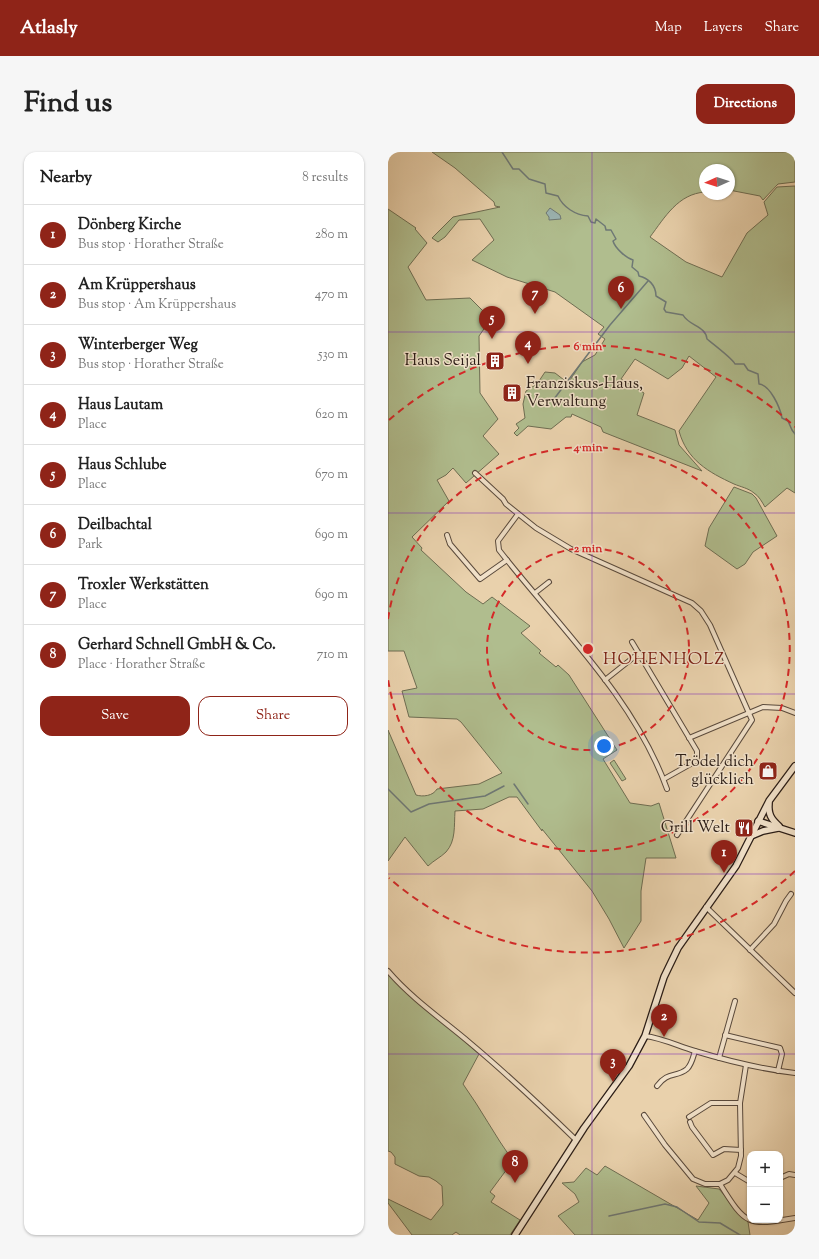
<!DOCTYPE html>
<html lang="en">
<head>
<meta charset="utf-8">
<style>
	:root { --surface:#fff; --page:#f6f6f6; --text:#222; --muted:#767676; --line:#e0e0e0; --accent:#8f2418 }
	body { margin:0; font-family:"Sorts Mill Goudy",serif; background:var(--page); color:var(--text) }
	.controls { position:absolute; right:12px; bottom:12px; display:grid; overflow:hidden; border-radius:8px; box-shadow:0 1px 3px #0004 }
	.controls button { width:36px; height:36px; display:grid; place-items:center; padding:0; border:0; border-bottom:1px solid var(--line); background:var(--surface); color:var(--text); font:20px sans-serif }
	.compass { position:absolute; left:311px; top:12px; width:36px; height:36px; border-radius:50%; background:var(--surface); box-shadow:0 1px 3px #0004; rotate:267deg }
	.you { position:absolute; left:216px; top:594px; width:14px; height:14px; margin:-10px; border:3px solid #fff; border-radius:50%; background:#1a73e8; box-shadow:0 0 0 6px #1a73e833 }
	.badge { display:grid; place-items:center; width:26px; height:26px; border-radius:50%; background:var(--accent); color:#fff; font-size:13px; font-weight:700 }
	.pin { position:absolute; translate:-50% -33px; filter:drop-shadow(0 1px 2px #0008) }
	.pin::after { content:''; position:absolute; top:21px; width:14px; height:12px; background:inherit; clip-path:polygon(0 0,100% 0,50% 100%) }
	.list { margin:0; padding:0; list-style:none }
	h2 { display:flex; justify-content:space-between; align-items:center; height:52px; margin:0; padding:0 16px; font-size:17px }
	h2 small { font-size:13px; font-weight:400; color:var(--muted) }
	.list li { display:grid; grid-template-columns:26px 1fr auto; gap:12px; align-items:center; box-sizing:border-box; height:60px; padding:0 16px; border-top:1px solid var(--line) }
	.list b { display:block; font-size:15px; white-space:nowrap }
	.list p { margin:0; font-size:13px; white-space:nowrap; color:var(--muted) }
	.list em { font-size:13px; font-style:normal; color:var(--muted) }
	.actions { display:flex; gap:8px; padding:12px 16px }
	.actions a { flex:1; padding:9px 0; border:1px solid var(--accent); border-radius:12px; text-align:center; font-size:14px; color:var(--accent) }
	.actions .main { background:var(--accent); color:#fff }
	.map { position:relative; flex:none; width:407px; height:1083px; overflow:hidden; border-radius:12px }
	header { display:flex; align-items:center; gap:24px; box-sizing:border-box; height:56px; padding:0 20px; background:var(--accent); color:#fff }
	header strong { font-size:19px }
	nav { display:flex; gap:22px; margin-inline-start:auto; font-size:14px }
	.intro { display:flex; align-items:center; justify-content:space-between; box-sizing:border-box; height:96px; padding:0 24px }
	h1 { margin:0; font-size:28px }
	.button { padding:10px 18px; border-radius:12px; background:var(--accent); color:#fff; font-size:14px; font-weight:700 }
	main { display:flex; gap:24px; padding:0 24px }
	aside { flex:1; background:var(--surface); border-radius:12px; box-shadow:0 1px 3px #0004 }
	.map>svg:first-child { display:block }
	.green { fill:#b0bd8e; stroke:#6e6d52 }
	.water { fill:#9bb5b4; stroke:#6e7875 }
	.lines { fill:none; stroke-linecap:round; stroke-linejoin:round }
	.stream { stroke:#6e7875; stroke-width:1.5 }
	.street-casing { stroke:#5a4a3c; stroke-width:6 }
	.secondary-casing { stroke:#2b1d16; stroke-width:8 }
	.street { stroke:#f1e1c9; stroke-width:4 }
	.secondary { stroke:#f1e1c9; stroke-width:5.5 }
	.grid { fill:none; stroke:#7b2cbf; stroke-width:1; stroke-opacity:0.55 }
	.ring { fill:none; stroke:#d62828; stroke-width:2; stroke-dasharray:7 5 }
	.labels { text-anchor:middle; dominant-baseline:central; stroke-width:3; stroke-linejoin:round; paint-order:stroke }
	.poi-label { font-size:16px; fill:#2b1d16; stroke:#f1e1c9; text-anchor:end }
	.neighbourhood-label { font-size:17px; letter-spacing:1px; fill:#7a1f14; stroke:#f1e1c9 }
	.centre { fill:#d62828; stroke:#f1e1c9; stroke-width:2 }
	.ring-label { font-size:12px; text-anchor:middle; font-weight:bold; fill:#d62828; stroke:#f1e1c9; stroke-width:3; stroke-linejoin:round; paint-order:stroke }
</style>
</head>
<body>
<header>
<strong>Atlasly</strong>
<nav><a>Map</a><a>Layers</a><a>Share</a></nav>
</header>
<div class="intro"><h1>Find us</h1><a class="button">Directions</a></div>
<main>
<aside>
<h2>Nearby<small>8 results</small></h2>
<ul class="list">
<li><span class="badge">1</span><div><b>Dönberg Kirche</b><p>Bus stop · Horather Straße</p></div><em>280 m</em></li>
<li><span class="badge">2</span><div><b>Am Krüppershaus</b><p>Bus stop · Am Krüppershaus</p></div><em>470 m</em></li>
<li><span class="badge">3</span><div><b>Winterberger Weg</b><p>Bus stop · Horather Straße</p></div><em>530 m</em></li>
<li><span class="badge">4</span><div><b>Haus Lautam</b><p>Place</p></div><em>620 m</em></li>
<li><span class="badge">5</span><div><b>Haus Schlube</b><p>Place</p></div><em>670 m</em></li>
<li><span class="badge">6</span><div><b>Deilbachtal</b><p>Park</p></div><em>690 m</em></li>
<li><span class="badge">7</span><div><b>Troxler Werkstätten</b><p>Place</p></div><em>690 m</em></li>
<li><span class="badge">8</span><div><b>Gerhard Schnell GmbH &amp; Co.</b><p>Place · Horather Straße</p></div><em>710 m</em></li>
</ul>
<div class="actions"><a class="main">Save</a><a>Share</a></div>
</aside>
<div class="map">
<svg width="407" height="1083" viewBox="0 0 407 1083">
	<rect width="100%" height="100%" fill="#e9d1ac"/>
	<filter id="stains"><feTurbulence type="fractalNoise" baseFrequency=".005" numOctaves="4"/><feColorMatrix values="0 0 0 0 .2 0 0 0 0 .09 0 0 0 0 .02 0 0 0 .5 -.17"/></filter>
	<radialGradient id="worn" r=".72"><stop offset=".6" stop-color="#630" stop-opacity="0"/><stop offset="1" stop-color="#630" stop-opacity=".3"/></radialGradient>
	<!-- green -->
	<g class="green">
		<path d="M44 0H407V30L390 32 375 48 372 44 341 38V18H317V40C290 42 277 65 262 85L298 110 334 125 359 81 380 63 376 50 389 35 407 34V341L399 336 377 355C374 350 371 344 366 341 360 336 353 335 346 332 320 320 299 308 291 279L328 225 301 204 294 216 280 227 247 207 233 227 256 241 249 263 287 278 291 293 314 319 215 280 213 275 184 262 183 265H178L163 277 140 274 129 284 126 281 131 276 128 272 137 266 135 252 138 239 149 232 157 220 167 221 180 231 194 210 207 203 217 187 210 182 216 175 167 140 119 125 84 108 106 88 92 67 71 68 57 85 50 90 44 86 65 65 112 55 107 54 106 50 67 16Z"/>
		<path d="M0 57 28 76 27 77 39 91 20 115 38 148 82 146 103 167 91 184 92 241 110 267 95 284 111 302 78 331 65 316 58 323 49 328 61 349 24 385 34 396 33 398 78 440 95 452 104 445 142 474 133 481 153 499 151 501 168 515 170 513 181 523 229 598 215 607 242 651 263 654 271 651 288 706H258L253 739V769L236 796 221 767 204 739 154 677V679L129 645H121L95 657 67 659C66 674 68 689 58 700 53 705 45 709 40 714L17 685 0 709V578L28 643C35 645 45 644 49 637L91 632 114 621 73 570 69 567 21 565 14 539 29 536 16 499H0Z"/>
		<path d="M346 335 364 342 368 346 389 384 365 400 357 412 349 417 317 394 321 376Z"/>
		<path d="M226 608 238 627 234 629 222 611Z"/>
		<path d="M0 822 91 902 75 932C93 957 107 984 125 1009L102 1040 107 1044 103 1050 132 1068 122 1083H72L68 1080 64 1083H24L0 1051V1047L43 1068 55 1053 54 1034 48 1029 41 1025 31 1024 7 1012V1005L3 1000 0 999Z"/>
		<path d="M217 1014 310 1068 321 1051 308 1034 331 1037 360 1070 362 1083H187L170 1064 191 1050 187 1042 174 1031 186 1030 198 1016 209 1023Z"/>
	</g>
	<!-- water -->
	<path class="water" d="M162 56 172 63 173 67 161 68V65L158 61Z"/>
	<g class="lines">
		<!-- stream -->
		<g class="stream">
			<path d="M114 0 125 17H131L141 27 157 32 158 41 170 44C175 55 187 63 200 64L203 70 207 71 208 67 217 74 218 78H223L228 87 225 89C227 96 238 106 245 108L244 115 250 120 251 124C260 126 268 133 268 144L278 150 276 157 278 160 295 163C301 174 318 174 319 187 324 191 345 207 347 212H356L360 218 370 222 371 232C382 233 392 255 394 266L400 269 404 278 407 282"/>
			<path d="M166 247 222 173 260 129"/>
			<path d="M126 632 140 652"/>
			<path d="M0 637 23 660 41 652 97 644 116 634"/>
			<path d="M221 1064 277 1052 289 1055 311 1070 332 1071 352 1083"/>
		</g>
		<defs>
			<g id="street">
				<path d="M87 321 115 347 118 352 148 376 183 397 304 451 313 459 322 473 364 568 289 683"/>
				<path d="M130 362 110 389 111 398C170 474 246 545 279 637"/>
				<path d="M59 383 62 392 92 427 119 408"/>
				<path d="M147 441 161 430"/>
				<path d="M244 490 309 599V605L308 609 276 627"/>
				<path d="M217 528 251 501"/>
				<path d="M301 586 375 555 394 556 407 561"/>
				<path d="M318 755 407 841"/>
				<path d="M362 798 386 772 398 749 403 742"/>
				<path d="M0 819C24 847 55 868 82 891 119 922 154 955 188 988"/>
				<path d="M337 883 392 896 394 902 390 919"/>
				<path d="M257 884C274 886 290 894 307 899 340 909 373 917 407 921"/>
				<path d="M331 906 347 849"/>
				<path d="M269 934C280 919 288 926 299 917 304 912 305 905 307 899"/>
				<path d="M256 963 277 993 305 1027 317 1032H332L340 1028 350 1016 353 1004 352 951 358 913"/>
				<path d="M301 965 323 951H352"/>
				<path d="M302 970 304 975 325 1003 336 997 353 998"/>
				<path d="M347 1021 362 1030"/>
				<path d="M392 1026 401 1022 407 1023"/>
				<path d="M332 1032C358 1074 360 1074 407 1066"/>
			</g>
			<g id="secondary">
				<path d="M381 651C380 662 383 667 391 674"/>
				<path d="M370 669 407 681"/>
				<path d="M363 684 375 679 390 676"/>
				<path d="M127 1083 196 976 241 914 257 884 276 825 290 796 348 714 381 649 407 614"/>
			</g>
		</defs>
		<!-- street casing -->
		<use href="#street" class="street-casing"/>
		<!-- secondary casing -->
		<use href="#secondary" class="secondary-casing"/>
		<!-- street -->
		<use href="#street" class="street"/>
		<!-- secondary -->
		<use href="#secondary" class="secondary"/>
	</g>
	<!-- grid -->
	<path class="grid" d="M204 0V1083M0 180H407M0 361H407M0 542H407M0 722H407M0 902H407"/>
	<!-- distance rings -->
	<g class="ring">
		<circle cx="200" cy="497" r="101"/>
		<path d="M0 467A202 202 0 1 1 0 527"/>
		<path d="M407 719A303 303 0 0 1 1 726M1 268A303 303 0 0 1 407 275"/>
	</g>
	<!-- icons -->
	<defs>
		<symbol id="building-square" viewBox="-11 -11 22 22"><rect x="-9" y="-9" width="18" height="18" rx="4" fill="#8f2418" stroke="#f1e1c9"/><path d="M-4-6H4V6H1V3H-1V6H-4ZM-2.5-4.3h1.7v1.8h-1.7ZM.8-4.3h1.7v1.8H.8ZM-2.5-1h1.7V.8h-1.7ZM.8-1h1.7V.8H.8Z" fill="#fff"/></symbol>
		<symbol id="shop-square" viewBox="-11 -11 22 22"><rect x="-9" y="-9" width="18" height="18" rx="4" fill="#8f2418" stroke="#f1e1c9"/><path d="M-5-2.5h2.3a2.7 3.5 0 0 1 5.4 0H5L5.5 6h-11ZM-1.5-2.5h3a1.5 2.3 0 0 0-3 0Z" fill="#fff"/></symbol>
		<symbol id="restaurant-square" viewBox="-11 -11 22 22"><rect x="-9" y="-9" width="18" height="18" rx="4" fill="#8f2418" stroke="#f1e1c9"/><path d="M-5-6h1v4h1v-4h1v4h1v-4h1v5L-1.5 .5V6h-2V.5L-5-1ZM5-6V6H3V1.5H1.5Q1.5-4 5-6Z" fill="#fff"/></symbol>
	</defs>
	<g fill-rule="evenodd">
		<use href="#building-square" x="96" y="198" width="22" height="22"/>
		<use href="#building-square" x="113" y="230" width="22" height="22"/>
		<use href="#shop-square" x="369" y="608" width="22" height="22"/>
		<use href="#restaurant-square" x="345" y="665" width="22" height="22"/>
	</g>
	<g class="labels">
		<!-- poi labels -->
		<g class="poi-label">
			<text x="93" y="209">Haus Seijal</text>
			<text x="138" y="232" text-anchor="start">Franziskus-Haus,<tspan x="138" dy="18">Verwaltung</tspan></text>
			<text x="366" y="610">Trödel dich<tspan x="366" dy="18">glücklich</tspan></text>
			<text x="342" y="676">Grill Welt</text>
		</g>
		<!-- neighbourhood labels -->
		<g class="neighbourhood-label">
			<text x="276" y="508">HOHENHOLZ</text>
		</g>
	</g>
	<circle cx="200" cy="497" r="6" class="centre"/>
	<g class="ring-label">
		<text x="200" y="198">6 min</text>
		<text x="200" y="299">4 min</text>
		<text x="200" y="400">2 min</text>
	</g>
	<rect width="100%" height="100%" filter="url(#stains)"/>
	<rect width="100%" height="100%" fill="url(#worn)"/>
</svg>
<div class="controls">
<button>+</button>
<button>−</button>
</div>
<svg class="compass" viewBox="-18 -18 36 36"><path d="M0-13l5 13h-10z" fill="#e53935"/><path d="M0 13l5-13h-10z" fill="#767676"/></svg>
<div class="you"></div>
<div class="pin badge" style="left:336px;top:721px">1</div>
<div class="pin badge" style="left:276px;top:885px">2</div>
<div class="pin badge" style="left:225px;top:930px">3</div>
<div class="pin badge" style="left:140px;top:212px">4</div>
<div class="pin badge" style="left:104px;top:187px">5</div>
<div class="pin badge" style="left:233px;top:157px">6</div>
<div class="pin badge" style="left:147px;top:162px">7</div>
<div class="pin badge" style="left:127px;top:1031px">8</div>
</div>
</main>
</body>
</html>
